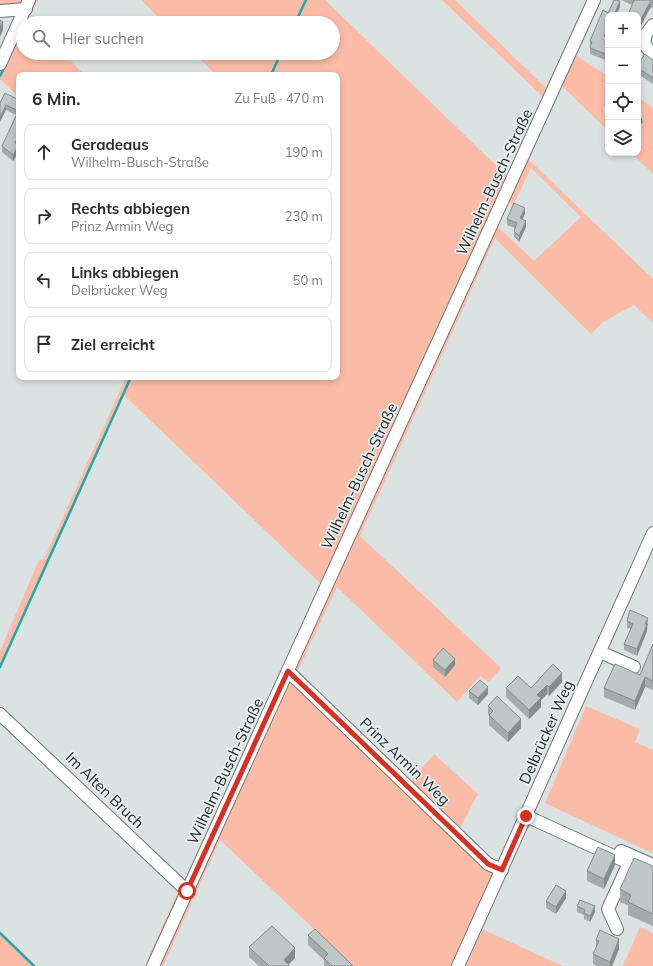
<!DOCTYPE html>
<html lang="de">
<head>
<meta charset="utf-8">
<style>
	:root { --surface:#fff; --page:#f2f2f3; --text:#2b2b33; --muted:#7c7c81; --line:#e1e1e2 }
	body { margin:0; font-family:Mulish,sans-serif; background:var(--page); color:var(--text) }
	.controls { position:absolute; right:12px; top:12px; display:grid; overflow:hidden; border-radius:8px; box-shadow:0 2px 6px #0003 }
	.controls button { width:36px; height:36px; display:grid; place-items:center; padding:0; border:0; border-bottom:1px solid var(--line); background:var(--surface); color:var(--text); font:20px sans-serif }
	.stop { position:absolute; width:12px; height:12px; margin:-9px; border:3px solid #d93025; border-radius:50%; background:#fff }
	.stop.end { background:#d93025; border-color:#fff; box-shadow:0 1px 4px #0008 }
	.list { margin:0; padding:0; list-style:none }
	h2 { display:flex; justify-content:space-between; align-items:center; height:52px; margin:0; padding:0 16px; font-size:17px }
	h2 small { font-size:13px; font-weight:400; color:var(--muted) }
	.list li { display:grid; grid-template-columns:26px 1fr auto; gap:12px; align-items:center; box-sizing:border-box; height:56px; margin:0 8px 8px; padding:0 8px; border:1px solid var(--line); border-radius:8px }
	.list b { display:block; font-size:15px; white-space:nowrap }
	.list p { margin:0; font-size:13px; white-space:nowrap; color:var(--muted) }
	.list em { font-size:13px; font-style:normal; color:var(--muted) }
	.icon { flex:none; width:22px; height:22px; fill:none; stroke:currentColor; stroke-width:2; stroke-linecap:round; stroke-linejoin:round }
	.map { position:relative; flex:none; width:653px; height:966px; overflow:hidden }
	.search { position:absolute; background:var(--surface); box-shadow:0 2px 6px #0003; left:16px; top:16px; width:324px; height:44px; display:flex; align-items:center; gap:10px; box-sizing:border-box; padding:0 14px; border-radius:22px; color:var(--muted); font-size:15px }
	.panel { position:absolute; background:var(--surface); box-shadow:0 2px 6px #0003; left:16px; top:72px; width:324px; height:308px; border-radius:8px }
	.map>svg:first-child { display:block }
	.green { fill:#fbbba7 }
	.water { fill:#22a7aa }
	.lines { fill:none; stroke-linecap:round; stroke-linejoin:round }
	.stream { stroke:#22a7aa; stroke-width:2.5 }
	.minor-casing { stroke:#707777; stroke-width:14 }
	.minor { stroke:#fff; stroke-width:12 }
	.wall { fill:#a4abab }
	.shaded-wall { fill:#868b8b }
	.building { fill:#bfc7c7; stroke:#868b8b }
	.route { stroke:#d93025; stroke-width:5 }
	.labels { text-anchor:middle; dominant-baseline:central; stroke-width:3.5; stroke-linejoin:round; paint-order:stroke }
	.street-label { font-size:15px; fill:#212424; stroke:#e8f0f0 }
</style>
</head>
<body>
<div class="map">
<svg width="653" height="966" viewBox="0 0 653 966">
	<rect width="100%" height="100%" fill="#dae2e2"/>
	<!-- green -->
	<g class="green">
		<path d="M0 0H22L18 5 0 6Z"/>
		<path d="M33 0H38L29 19 32 23H23V53H63L85 75H19V97L0 79V72Z"/>
		<path d="M141 0H325L508 177 188 885 0 711V705L185 881 321 584 123 394 0 667V651L39 560 44 559 126 377H337V75H216L194 53H333V23H164Z"/>
		<path d="M442 0H455L546 88 587 0H591L543 97Z"/>
		<path d="M572 53 608 76V103L604 107V113L608 117V131L563 87 560 81Z"/>
		<path d="M638 97 653 108V174L631 153H638V128L642 114 638 109Z"/>
		<path d="M549 112 528 159 653 279V323L634 305 603 322 591 334 495 238 360 536 501 668 489 682 480 676 457 702 337 587 297 673 292 668 497 219 499 228 534 261 581 217 531 168 513 205 505 200Z"/>
		<path d="M288 675 496 876 455 966H353L220 840 163 966H155Z"/>
		<path d="M586 706 640 729 635 742 653 750V849L652 853 545 803Z"/>
		<path d="M434 754 478 794 458 832 409 783Z"/>
		<path d="M180 887 183 889 151 966H145Z"/>
		<path d="M640 927 653 933V966H623Z"/>
		<path d="M482 929 563 966H466Z"/>
		<path d="M0 931 36 966H0Z"/>
	</g>
	<!-- water -->
	<path class="water" d="M638 109 643 122 638 128Z"/>
	<g class="lines">
		<!-- stream -->
		<g class="stream">
			<path d="M295 23 306 0"/>
			<path d="M271 75 281 53"/>
			<path d="M0 76 5 66"/>
			<path d="M0 667 131 377"/>
			<path d="M0 933 34 966"/>
		</g>
		<defs>
			<g id="minor">
				<path d="M0 11 26 9"/>
				<path d="M653 25 646 34 644 44 653 55"/>
				<path d="M0 64 29 0"/>
				<path d="M600 652 634 667"/>
				<path d="M288 671 488 864 502 870"/>
				<path d="M0 714 187 891"/>
				<path d="M526 816 629 863 608 909 617 929"/>
				<path d="M621 851 653 865"/>
				<path d="M153 966 594 0"/>
				<path d="M458 966 653 533"/>
			</g>
		</defs>
		<!-- minor casing -->
		<use href="#minor" class="minor-casing"/>
		<!-- minor -->
		<use href="#minor" class="minor"/>
	</g>
	<!-- wall -->
	<g class="wall">
		<path d="M621 0H653V9L651 7 648 12 638 31V15L632 5Z"/>
		<path d="M620 7 616 15H608L606 37 607 43 608 44V61L590 54V41L608 13Z"/>
		<path d="M653 60V84L638 74V64Z"/>
		<path d="M19 100V141L17 144 13 161 2 152V146L16 115 6 110 0 103Z"/>
		<path d="M525 214 522 219 526 227 519 242 514 237V231L515 228 507 225V219Z"/>
		<path d="M627 621 648 624 647 626V631L637 656 624 650V644L631 629 627 628Z"/>
		<path d="M653 644V690L645 687 635 710 604 697V688L640 675Z"/>
		<path d="M433 660 455 665 445 677 433 667Z"/>
		<path d="M562 682 549 696 547 694 541 700V707L529 719 506 697V688H531Z"/>
		<path d="M469 691 488 694 478 705 469 698Z"/>
		<path d="M488 706 521 728 508 742 489 725V716L488 715Z"/>
		<path d="M615 865 604 889 587 881V871Z"/>
		<path d="M653 866V926L628 915V905L620 902V889Z"/>
		<path d="M566 898 556 914 546 908V901Z"/>
		<path d="M577 906 595 912 590 922 584 919V915L577 912Z"/>
		<path d="M308 935 353 966H324V960L308 945Z"/>
		<path d="M596 940 619 949 612 966H597L593 964V954L596 949Z"/>
		<path d="M249 947 295 958 288 965 289 966H259L249 957Z"/>
	</g>
	<!-- shaded-wall -->
	<g class="shaded-wall">
		<path d="M620 1V7L616 15H614Z"/>
		<path d="M651 1V7L648 12 638 31V25L648 6Z"/>
		<path d="M3 22V30L0 37V28Z"/>
		<path d="M608 28V34L604 42V36Z"/>
		<path d="M6 105V110L0 122V117Z"/>
		<path d="M19 134V141L15 149V143Z"/>
		<path d="M19 145V152L13 161V155Z"/>
		<path d="M525 208V214L520 224V218Z"/>
		<path d="M526 221V227L519 242V236Z"/>
		<path d="M648 618 647 631 637 656V649Z"/>
		<path d="M455 659V665L445 677V670Z"/>
		<path d="M562 673V682L549 696V687Z"/>
		<path d="M645 677V687L635 710V701Z"/>
		<path d="M547 685V694L541 700V707L529 719V710L537 695Z"/>
		<path d="M488 687V694L478 705V698Z"/>
		<path d="M521 719V728L508 742V733Z"/>
		<path d="M615 855V865L604 889V879Z"/>
		<path d="M566 891V898L556 914V907Z"/>
		<path d="M595 906V912L590 922V916Z"/>
		<path d="M619 939V949L612 966H610V962Z"/>
		<path d="M295 948V958L287 966 284 960Z"/>
	</g>
	<!-- building -->
	<g class="building">
		<path d="M614 0H617L620 1 614 15H608V28L604 36 607 38 605 42 608 44V55L590 48 592 42 590 41 603 10 608 13Z"/>
		<path d="M634 0H653V3L651 1 648 6 638 25V15H628Z"/>
		<path d="M0 20 3 22 0 28Z"/>
		<path d="M645 54 653 60V78L638 68V64Z"/>
		<path d="M5 93 19 100V111L6 105 0 117V103Z"/>
		<path d="M17 114 19 115V134L15 143 19 145 13 155 2 146Z"/>
		<path d="M514 203 525 208 520 218 526 221 519 236 514 231 517 223 507 219Z"/>
		<path d="M630 610 648 618 645 624H647L637 649 624 644 633 624 627 621Z"/>
		<path d="M653 644V681L645 677 635 701 604 688 615 664 640 675Z"/>
		<path d="M443 648 455 659 445 670 433 660Z"/>
		<path d="M553 664 562 673 549 687 547 685 537 695 541 698 529 710 506 688 518 676 531 688Z"/>
		<path d="M480 680 488 687 478 698 469 691Z"/>
		<path d="M497 696 521 719 508 733 489 715 493 711 488 706Z"/>
		<path d="M598 847 615 855 604 879 587 871Z"/>
		<path d="M634 858 653 866V914L628 902 631 895 620 889Z"/>
		<path d="M556 885 566 891 556 907 546 901Z"/>
		<path d="M580 900 595 906 590 916 584 913 585 910 577 906Z"/>
		<path d="M272 926 295 948 284 960 289 965V966H269L249 947Z"/>
		<path d="M315 929 353 966H332L324 958 328 954 308 935Z"/>
		<path d="M600 930 619 939 610 962 593 954 599 941 596 940Z"/>
	</g>
	<g class="lines">
		<!-- route -->
		<path class="route" d="M187 891 288 671 488 864 502 870 526 816"/>
	</g>
	<g class="labels">
		<!-- street labels -->
		<g class="street-label">
			<text transform="translate(494 182) rotate(-65)">Wilhelm-Busch-Straße</text>
			<text transform="translate(359 476) rotate(-65)">Wilhelm-Busch-Straße</text>
			<text transform="translate(546 732) rotate(-66)">Delbrücker Weg</text>
			<text transform="translate(405 761) rotate(44)">Prinz Armin Weg</text>
			<text transform="translate(225 771) rotate(-65)">Wilhelm-Busch-Straße</text>
			<text transform="translate(105 790) rotate(44)">Im Alten Bruch</text>
		</g>
	</g>
</svg>
<div class="controls">
<button>+</button>
<button>−</button>
<button><svg class="icon" aria-label="locate" viewBox="0 0 24 24"><circle cx="12" cy="12" r="6"/><path d="M12 2v4M12 18v4M2 12h4M18 12h4"/></svg></button>
<button><svg class="icon" aria-label="layers" viewBox="0 0 24 24"><path d="M12 4l9 5-9 5-9-5zM3 14l9 5 9-5"/></svg></button>
</div>
<div class="stop" style="left:187px;top:891px"></div>
<div class="stop end" style="left:526px;top:816px"></div>
<div class="search"><svg class="icon" aria-label="search" viewBox="0 0 24 24"><circle cx="10" cy="10" r="6"/><path d="M15 15l6 6"/></svg>Hier suchen</div>
<section class="panel">
<h2>6 Min.<small>Zu Fuß · 470 m</small></h2>
<ul class="list">
<li><svg class="icon" aria-label="ahead" viewBox="0 0 24 24"><path d="M12 20V5M6 11l6-6 6 6"/></svg><div><b>Geradeaus</b><p>Wilhelm-Busch-Straße</p></div><em>190 m</em></li>
<li><svg class="icon" aria-label="right" viewBox="0 0 24 24"><path d="M7 20v-9h11M14 6l5 5-5 5"/></svg><div><b>Rechts abbiegen</b><p>Prinz Armin Weg</p></div><em>230 m</em></li>
<li><svg class="icon" aria-label="left" viewBox="0 0 24 24"><path d="M17 20v-9H6M10 6l-5 5 5 5"/></svg><div><b>Links abbiegen</b><p>Delbrücker Weg</p></div><em>50 m</em></li>
<li><svg class="icon" aria-label="arrive" viewBox="0 0 24 24"><path d="M6 21V4h12l-3 4 3 4H6"/></svg><div><b>Ziel erreicht</b></div></li>
</ul>
</section>
</div>
</body>
</html>
